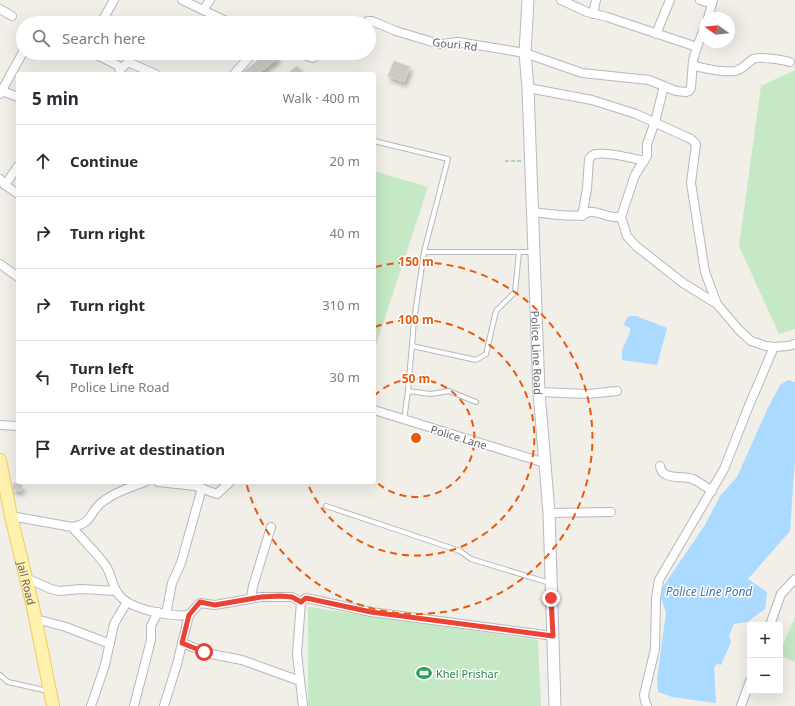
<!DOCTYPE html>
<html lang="en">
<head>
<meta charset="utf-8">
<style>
	:root { --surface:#fff; --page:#f7f7f7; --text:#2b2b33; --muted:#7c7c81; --line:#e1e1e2 }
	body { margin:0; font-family:"Noto Sans",sans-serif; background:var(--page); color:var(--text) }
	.controls { position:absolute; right:12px; bottom:12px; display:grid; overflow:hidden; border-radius:4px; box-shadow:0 4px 16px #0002 }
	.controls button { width:36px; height:36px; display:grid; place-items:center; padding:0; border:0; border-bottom:1px solid var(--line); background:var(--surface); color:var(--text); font:20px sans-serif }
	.compass { position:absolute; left:699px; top:12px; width:36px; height:36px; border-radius:50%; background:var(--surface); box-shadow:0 4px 16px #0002; rotate:284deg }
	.stop { position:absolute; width:12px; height:12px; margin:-9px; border:3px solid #ea4335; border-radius:50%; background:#fff }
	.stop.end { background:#ea4335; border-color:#fff; box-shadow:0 1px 4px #0008 }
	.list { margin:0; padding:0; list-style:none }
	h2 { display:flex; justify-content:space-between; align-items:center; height:52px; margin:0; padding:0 16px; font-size:17px }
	h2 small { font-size:13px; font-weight:400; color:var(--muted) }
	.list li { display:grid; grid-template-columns:26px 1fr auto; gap:12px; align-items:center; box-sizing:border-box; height:72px; padding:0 16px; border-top:1px solid var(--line) }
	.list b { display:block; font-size:15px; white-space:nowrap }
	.list p { margin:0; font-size:13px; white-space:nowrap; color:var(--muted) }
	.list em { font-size:13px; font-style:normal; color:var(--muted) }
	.icon { flex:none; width:22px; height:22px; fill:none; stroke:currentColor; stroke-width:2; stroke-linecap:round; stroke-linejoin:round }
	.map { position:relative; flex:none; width:795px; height:706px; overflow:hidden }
	.search { position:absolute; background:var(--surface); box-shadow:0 4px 16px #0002; left:16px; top:16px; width:360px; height:44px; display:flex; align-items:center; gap:10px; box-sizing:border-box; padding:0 14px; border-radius:22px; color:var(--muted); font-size:15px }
	.panel { position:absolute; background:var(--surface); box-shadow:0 4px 16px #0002; left:16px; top:72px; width:360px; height:412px; border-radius:4px }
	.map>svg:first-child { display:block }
	.green { fill:#c5e8c5 }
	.water { fill:#aadaff }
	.building { fill:#cccac5; stroke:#d6d1c6; filter:url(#shadow) }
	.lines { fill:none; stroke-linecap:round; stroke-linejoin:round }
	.lane-casing { stroke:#b5b8bc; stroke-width:6 }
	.street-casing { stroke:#b5b8bc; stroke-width:10 }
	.secondary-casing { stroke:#b6babf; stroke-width:13 }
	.primary-casing { stroke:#f2c960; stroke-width:14 }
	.path { stroke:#9cc7a9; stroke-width:1.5; stroke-dasharray:4 2; stroke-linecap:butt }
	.lane { stroke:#fff; stroke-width:4 }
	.street { stroke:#fff; stroke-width:8 }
	.secondary { stroke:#fff; stroke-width:11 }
	.primary { stroke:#fff2af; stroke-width:12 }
	.route { stroke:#ea4335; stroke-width:5 }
	.ring { fill:none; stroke:#e8590c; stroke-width:2; stroke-dasharray:7 5 }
	.labels { text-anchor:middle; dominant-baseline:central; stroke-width:3; stroke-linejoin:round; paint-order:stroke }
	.street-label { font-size:11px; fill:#5f6368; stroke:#fff }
	.leisure-label { font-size:11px; fill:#27864d; stroke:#fff; text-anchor:start }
	.water-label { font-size:12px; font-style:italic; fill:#4174aa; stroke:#fff }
	.centre { fill:#e8590c; stroke:#fff; stroke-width:2 }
	.ring-label { font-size:12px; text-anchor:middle; font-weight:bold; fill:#e8590c; stroke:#fff; stroke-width:3; stroke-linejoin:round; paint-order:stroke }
</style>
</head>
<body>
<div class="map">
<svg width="795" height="706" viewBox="0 0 795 706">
	<defs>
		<filter id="shadow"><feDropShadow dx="2.5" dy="4.5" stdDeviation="2" flood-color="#0004"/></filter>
	</defs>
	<rect width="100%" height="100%" fill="#f1efe8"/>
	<!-- green -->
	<g class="green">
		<path d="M795 70V329L779 334 739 246 761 86Z"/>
		<path d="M374 171 428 187 376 345H374Z"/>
		<path d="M308 607 538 640 541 706H308Z"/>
		<path d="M795 617V662L780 655V652Z"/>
	</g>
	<!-- water -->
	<g class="water">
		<path d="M629 316H636L667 328 657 365 622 360V350L630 332V328L624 325 625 321Z"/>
		<path d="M788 380 795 382V459L790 531 748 579 767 592 765 609 747 622 734 624 729 636 731 642 721 665 717 664 714 668 716 703 672 697 658 692 657 679 666 613 661 597 662 588 705 525 720 496 737 477 767 410 780 385Z"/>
	</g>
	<!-- building -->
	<g class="building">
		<path d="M267 53H274L278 58 258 74H241Z"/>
		<path d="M394 61 410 67 404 82 388 76Z"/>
		<path d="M297 66 304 74H287Z"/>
		<path d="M14 483 22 485 21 491 12 489Z"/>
	</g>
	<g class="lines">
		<defs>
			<g id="lane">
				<path d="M374 141 448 159 424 252 414 321 408 391 404 420"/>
				<path d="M424 252H533"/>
				<path d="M412 346 476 360 486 354 496 311 515 292 519 252"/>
				<path d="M408 391 431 394 449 391 476 402"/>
				<path d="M326 506 460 551 471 559 550 583"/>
				<path d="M0 675 8 682 48 691"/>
			</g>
			<g id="street">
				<path d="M182 0 230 23"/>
				<path d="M561 0 587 12 607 17 697 47"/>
				<path d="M700 0 712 4"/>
				<path d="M0 9 12 16"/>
				<path d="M203 10 210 0"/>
				<path d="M593 14 596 0"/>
				<path d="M708 18 713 0"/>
				<path d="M101 23 114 0"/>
				<path d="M365 23 368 21H372L396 31 429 41 441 44 458 42 525 53 582 73 649 80 676 91 686 92 689 91 691 88 693 60 697 47 705 26"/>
				<path d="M656 34 670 0"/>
				<path d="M93 53 119 66 120 74"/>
				<path d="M300 53 313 58 317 53"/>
				<path d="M693 66C706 68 722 73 735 71 743 69 747 63 753 59 759 56 783 60 790 62"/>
				<path d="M120 70 128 62 155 74"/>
				<path d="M234 74 253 53"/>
				<path d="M528 88 592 100 636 114 691 139 696 144 691 183 705 272 717 304 739 330 751 341 766 346 774 347 788 346 795 344"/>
				<path d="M2 91 18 97"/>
				<path d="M0 94 23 52"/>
				<path d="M0 179 5 185 18 194"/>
				<path d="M5 185 18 166"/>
				<path d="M532 212C540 213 576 217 582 215 586 214 588 211 593 212 603 213 611 219 621 217L635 175 647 156V144L655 122 664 86"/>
				<path d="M582 216 587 189 589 159C591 156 593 154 596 154 608 152 632 158 644 161"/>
				<path d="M621 217 627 236 636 246 683 283 717 304"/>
				<path d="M0 264 18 277"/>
				<path d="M539 392 588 394 617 391"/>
				<path d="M374 410 545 463"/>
				<path d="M0 425 18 426"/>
				<path d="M660 466C662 481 682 475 693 479 699 482 706 487 712 491"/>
				<path d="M158 482 195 486 217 494 230 482"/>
				<path d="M549 513 611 512"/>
				<path d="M11 516 72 527C95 523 88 511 105 500 117 491 131 487 145 482"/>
				<path d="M72 527C83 540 96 552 106 566 112 575 112 588 120 596 132 610 172 617 189 615L200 603 215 605 261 597H292L301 602 306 598 371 612 553 636"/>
				<path d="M26 578 51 589 59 591 81 589 116 591"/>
				<path d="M251 598 253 586 271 527"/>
				<path d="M301 602 297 654 303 706"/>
				<path d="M166 614 172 583 181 563 202 488"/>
				<path d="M36 619 66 627 110 644"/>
				<path d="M770 625 781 594 795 579"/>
				<path d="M182 643 211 654 242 660 300 681"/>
				<path d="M91 706 105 665 114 624 127 602"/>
				<path d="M134 706 151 640V626L158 612"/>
				<path d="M164 706 177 664 189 615"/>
				<path d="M647 706 645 701 644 695 655 649 656 598 659 580 724 469 748 408 774 347"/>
				<path d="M741 706 750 681"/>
			</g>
			<g id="secondary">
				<path id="s1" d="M528 0 525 53 528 88 539 392 549 513 555 706"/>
			</g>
			<g id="primary">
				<path id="s2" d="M0 460 11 516 33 607 53 706"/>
			</g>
		</defs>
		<!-- lane casing -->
		<use href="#lane" class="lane-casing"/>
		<!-- street casing -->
		<use href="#street" class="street-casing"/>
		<!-- secondary casing -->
		<use href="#secondary" class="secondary-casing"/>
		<!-- primary casing -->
		<use href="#primary" class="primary-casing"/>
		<!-- path -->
		<path class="path" d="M505 161H521"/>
		<!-- lane -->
		<use href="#lane" class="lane"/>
		<!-- street -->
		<use href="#street" class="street"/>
		<!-- secondary -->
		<use href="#secondary" class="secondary"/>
		<!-- primary -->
		<use href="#primary" class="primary"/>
	</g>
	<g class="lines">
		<!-- route -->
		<path class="route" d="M204 652 182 643 189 615 200 602 215 605 261 597 280 596 292 597 301 602 306 598 371 612 553 636 551 598"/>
	</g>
	<!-- distance rings -->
	<g class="ring">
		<path d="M374 396A59 59 0 1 1 374 480"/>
		<path d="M375 327A118 118 0 1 1 307 482"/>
		<path d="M375 267A176 176 0 1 1 246 482"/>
	</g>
	<!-- icons -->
	<defs>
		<symbol id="stadium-bare" viewBox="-9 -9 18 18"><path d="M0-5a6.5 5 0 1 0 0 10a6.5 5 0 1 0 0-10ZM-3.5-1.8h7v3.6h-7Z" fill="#2e9e5b" stroke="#fff" stroke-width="2.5" paint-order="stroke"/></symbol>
	</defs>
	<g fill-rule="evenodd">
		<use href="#stadium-bare" x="413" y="662" width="22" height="22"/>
	</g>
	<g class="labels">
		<!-- street labels -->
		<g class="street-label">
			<text transform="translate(455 44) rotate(6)">Gouri Rd</text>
			<text stroke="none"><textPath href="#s1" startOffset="353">Police Line Road</textPath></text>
			<text transform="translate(459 437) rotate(17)">Police Lane</text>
			<text stroke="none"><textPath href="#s2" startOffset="126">Jail Road</textPath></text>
		</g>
		<!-- leisure labels -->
		<g class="leisure-label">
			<text x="436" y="673">Khel Prishar</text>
		</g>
		<!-- water labels -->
		<g class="water-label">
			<text x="709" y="591">Police Line Pond</text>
		</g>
	</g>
	<circle cx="416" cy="438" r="6" class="centre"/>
	<g class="ring-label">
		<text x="416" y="266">150 m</text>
		<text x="416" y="324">100 m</text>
		<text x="416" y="383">50 m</text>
	</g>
</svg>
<div class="controls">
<button>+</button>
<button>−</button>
</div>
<svg class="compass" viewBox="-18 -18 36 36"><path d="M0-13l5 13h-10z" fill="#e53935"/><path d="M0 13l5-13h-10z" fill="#7c7c81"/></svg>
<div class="stop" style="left:204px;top:652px"></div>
<div class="stop end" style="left:551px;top:598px"></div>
<div class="search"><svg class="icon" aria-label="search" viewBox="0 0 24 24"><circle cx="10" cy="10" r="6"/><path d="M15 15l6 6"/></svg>Search here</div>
<section class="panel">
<h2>5 min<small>Walk · 400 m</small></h2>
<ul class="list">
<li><svg class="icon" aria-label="ahead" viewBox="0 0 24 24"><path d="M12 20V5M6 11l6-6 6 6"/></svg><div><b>Continue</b></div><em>20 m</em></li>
<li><svg class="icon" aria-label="right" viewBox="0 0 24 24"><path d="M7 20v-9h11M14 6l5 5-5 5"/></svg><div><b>Turn right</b></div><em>40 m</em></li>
<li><svg class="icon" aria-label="right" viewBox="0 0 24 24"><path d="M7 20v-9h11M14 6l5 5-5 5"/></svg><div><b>Turn right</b></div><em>310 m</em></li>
<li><svg class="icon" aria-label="left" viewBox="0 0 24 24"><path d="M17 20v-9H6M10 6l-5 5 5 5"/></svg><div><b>Turn left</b><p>Police Line Road</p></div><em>30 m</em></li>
<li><svg class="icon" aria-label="arrive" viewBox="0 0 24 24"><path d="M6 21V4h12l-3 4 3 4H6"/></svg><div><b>Arrive at destination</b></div></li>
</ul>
</section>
</div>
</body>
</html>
